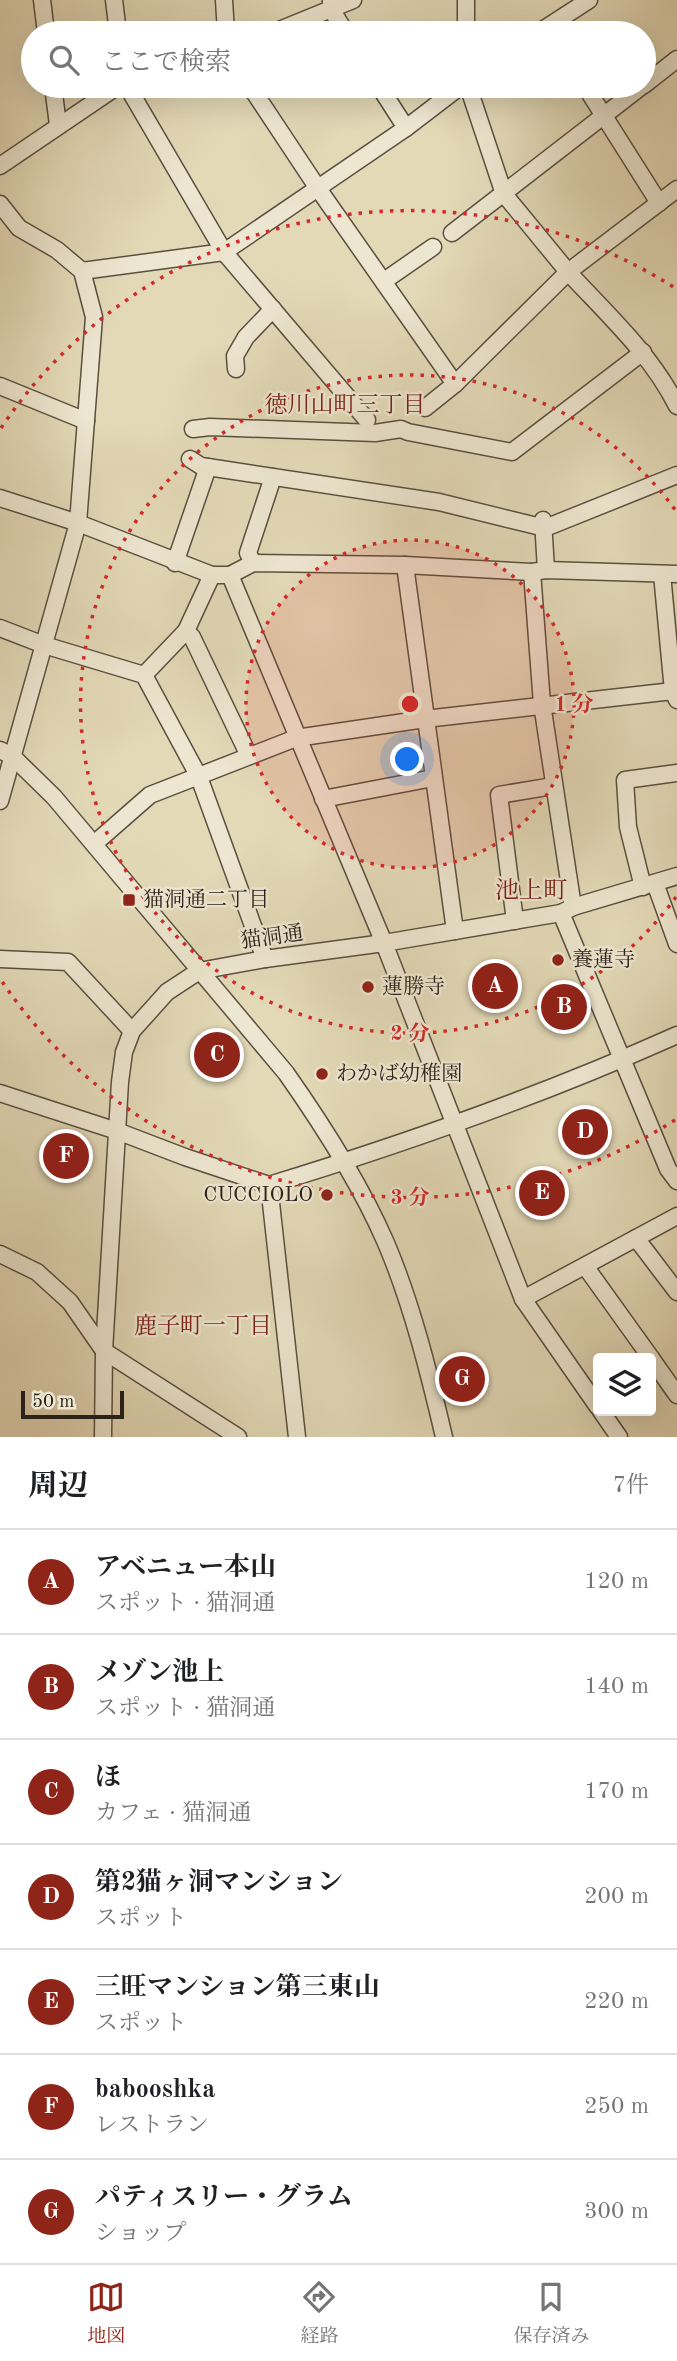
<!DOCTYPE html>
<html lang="ja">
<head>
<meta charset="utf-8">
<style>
	:root { --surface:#fff; --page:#f2f2f2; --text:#202124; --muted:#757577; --line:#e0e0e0; --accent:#8f2418 }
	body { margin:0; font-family:"Old Standard TT","Noto Serif JP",serif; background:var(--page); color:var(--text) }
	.controls { position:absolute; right:21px; bottom:21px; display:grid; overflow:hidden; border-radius:7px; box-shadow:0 7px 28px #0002 }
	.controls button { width:63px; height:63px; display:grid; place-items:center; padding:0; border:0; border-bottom:2px solid var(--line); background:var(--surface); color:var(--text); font:35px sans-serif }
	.scale { position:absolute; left:21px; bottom:18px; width:103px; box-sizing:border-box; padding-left:7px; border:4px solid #2b221a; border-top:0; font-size:19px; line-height:24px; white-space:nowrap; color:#2b221a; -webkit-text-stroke:5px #ede6d0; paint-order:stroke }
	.you { position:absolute; left:408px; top:760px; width:24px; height:24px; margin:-18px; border:5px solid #fff; border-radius:50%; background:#1a73e8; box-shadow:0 0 0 10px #1a73e833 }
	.badge { display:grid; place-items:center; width:46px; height:46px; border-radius:50%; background:var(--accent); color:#fff; font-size:23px; font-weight:700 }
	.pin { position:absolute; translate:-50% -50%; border:4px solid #fff; box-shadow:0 2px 7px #0006 }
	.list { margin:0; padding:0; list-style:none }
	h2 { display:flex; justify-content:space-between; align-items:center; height:91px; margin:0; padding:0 28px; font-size:30px }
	h2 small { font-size:23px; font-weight:400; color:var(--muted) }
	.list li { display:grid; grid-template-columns:46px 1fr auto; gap:21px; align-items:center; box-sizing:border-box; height:105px; padding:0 28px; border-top:2px solid var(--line) }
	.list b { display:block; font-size:26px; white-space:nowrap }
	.list p { margin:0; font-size:23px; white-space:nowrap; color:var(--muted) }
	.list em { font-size:23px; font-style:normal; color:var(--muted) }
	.icon { flex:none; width:38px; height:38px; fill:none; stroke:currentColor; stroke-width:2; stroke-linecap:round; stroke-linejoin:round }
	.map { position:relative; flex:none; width:677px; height:1437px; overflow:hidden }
	.search { position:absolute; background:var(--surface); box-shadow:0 7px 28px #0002; left:21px; right:21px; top:21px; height:77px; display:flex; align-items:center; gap:18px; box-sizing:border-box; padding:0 24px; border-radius:38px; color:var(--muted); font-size:26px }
	.sheet { height:826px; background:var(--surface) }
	nav { display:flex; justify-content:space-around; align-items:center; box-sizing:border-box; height:98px; border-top:2px solid var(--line); background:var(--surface); font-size:19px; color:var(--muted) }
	nav a { display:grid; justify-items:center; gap:4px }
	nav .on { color:var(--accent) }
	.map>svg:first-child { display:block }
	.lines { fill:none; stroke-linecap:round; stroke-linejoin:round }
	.minor-casing { stroke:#595041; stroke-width:19 }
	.minor { stroke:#ede6d0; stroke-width:16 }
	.ring { fill:none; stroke:#d62828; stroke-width:3.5; stroke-dasharray:3.5 7 }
	.poi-dot { fill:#8f2418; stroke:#ede6d0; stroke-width:2.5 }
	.labels { text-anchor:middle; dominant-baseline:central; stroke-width:5; stroke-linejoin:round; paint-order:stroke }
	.poi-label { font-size:21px; fill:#2b221a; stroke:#ede6d0; text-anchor:start }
	.street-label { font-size:21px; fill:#2b221a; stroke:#ede6d0 }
	.neighbourhood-label { font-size:23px; fill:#7a1f14; stroke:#ede6d0 }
	.quarter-label { font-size:24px; fill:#7a1f14; stroke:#ede6d0 }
	.centre { fill:#d62828; stroke:#ede6d0; stroke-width:3.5 }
	.ring-label { font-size:21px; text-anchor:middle; font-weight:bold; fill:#d62828; stroke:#ede6d0; stroke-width:5; stroke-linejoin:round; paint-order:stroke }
</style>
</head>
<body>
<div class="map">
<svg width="677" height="1437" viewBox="0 0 677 1437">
	<rect width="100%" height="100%" fill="#e3d9b7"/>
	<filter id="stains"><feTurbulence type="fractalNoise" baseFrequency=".00286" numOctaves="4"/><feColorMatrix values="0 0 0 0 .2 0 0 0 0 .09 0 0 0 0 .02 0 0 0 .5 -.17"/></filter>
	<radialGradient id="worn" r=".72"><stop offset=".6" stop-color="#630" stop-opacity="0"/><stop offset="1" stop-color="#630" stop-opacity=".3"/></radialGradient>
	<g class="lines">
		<defs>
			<g id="minor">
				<path d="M42 0 46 33"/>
				<path d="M114 0 118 33"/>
				<path d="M224 0 226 33"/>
				<path d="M331 0V9L346 33"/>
				<path d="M466 0V33"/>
				<path d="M272 33 353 0"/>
				<path d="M538 33 589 0"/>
				<path d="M644 85 677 59"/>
				<path d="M53 86 58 125"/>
				<path d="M250 86 317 187 455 384 568 272 504 194 468 86"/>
				<path d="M379 86 406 128"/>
				<path d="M585 86 659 203"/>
				<path d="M0 166 118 86"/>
				<path d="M677 189 568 272C607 314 651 354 677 406"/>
				<path d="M0 204 19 228 57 250 82 271 94 317 78 523 0 801"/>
				<path d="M452 233 642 86"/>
				<path d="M82 271 224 252 127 86"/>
				<path d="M384 281 433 247"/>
				<path d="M236 369 235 356 246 337 273 309"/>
				<path d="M0 386 86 421"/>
				<path d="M425 408 455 384"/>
				<path d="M367 420 224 252 406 128 461 86"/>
				<path d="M193 429 210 427 375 433 401 429 408 432 512 452 643 352"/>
				<path d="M190 459 201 466 439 502 545 528 677 475"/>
				<path d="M0 498 78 523 212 575H230L384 943 523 1299 598 1407"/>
				<path d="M543 520 546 570"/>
				<path d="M175 563 208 467"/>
				<path d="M253 563 248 553 273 477"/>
				<path d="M405 565 455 931"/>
				<path d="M532 572 542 704 573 907"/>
				<path d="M662 574 673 691 677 690"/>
				<path d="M230 575 253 563 405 565 532 572 546 570 677 574"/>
				<path d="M0 628 44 645 144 675 199 777 265 959"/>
				<path d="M186 631 192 637 249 756"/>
				<path d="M144 675 186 631 212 575"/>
				<path d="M0 750 12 756 54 797 286 1073C324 1127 360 1183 386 1243 412 1304 429 1373 444 1437"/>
				<path d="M323 799 433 778"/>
				<path d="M94 844 150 795 296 738 425 719 673 691 677 700"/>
				<path d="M655 883 677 944"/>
				<path d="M643 887 628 827 625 780 677 773"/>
				<path d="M561 913 668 1169 677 1181"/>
				<path d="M515 921 499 795 553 786"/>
				<path d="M0 959 68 962 132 1031"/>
				<path d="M0 1093 117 1131 185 1157 269 1185 297 1437"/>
				<path d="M269 1185C407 1143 545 1094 677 1035"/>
				<path d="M636 1238 677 1292"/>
				<path d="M0 1254 37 1272 70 1302 104 1351 238 1437"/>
				<path d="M585 1266 651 1358"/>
				<path d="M523 1299 677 1216"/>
				<path d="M651 1358 677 1395"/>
				<path d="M601 1411 619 1437"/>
				<path d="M103 1437 104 1351 120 1082 124 1052 132 1031 167 992 199 971 265 959 384 943 561 913 573 907 677 876"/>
			</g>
		</defs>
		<!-- minor casing -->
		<use href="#minor" class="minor-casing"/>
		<!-- minor -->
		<use href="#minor" class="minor"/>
	</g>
	<!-- distance rings -->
	<circle cx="410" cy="704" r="164" fill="#d62828" fill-opacity=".12"/>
	<g class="ring">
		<circle cx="410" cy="704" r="164"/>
		<path d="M676 897A329 329 0 1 1 676 511"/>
		<path d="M675 1120A493 493 0 0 1 1 980M1 428A493 493 0 0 1 675 288"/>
	</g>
	<!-- markers -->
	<g class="poi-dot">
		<rect x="122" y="893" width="14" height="14" rx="3.5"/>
		<circle cx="558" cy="960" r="7"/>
		<circle cx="368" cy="987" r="7"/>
		<circle cx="322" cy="1074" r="7"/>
		<circle cx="327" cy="1195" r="7"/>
	</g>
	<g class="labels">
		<!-- poi labels -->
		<g class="poi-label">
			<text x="143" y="900">猫洞通二丁目</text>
			<text x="572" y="960">養蓮寺</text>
			<text x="382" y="987">蓮勝寺</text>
			<text x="336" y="1074">わかば幼稚園</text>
			<text x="313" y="1195" text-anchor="end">CUCCIOLO</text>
		</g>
		<!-- street labels -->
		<g class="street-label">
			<text transform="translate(272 938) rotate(-8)">猫洞通</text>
		</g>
		<!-- neighbourhood labels -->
		<g class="neighbourhood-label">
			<text x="345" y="405">徳川山町三丁目</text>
			<text x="203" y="1326">鹿子町一丁目</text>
		</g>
		<!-- quarter labels -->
		<g class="quarter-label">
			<text x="531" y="892">池上町</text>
		</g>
	</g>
	<circle cx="410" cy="704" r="10" class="centre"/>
	<g class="ring-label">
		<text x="574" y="711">1 分</text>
		<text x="410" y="1040">2 分</text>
		<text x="410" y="1204">3 分</text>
	</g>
	<rect width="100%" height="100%" filter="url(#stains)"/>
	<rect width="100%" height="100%" fill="url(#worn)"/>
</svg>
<div class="controls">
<button><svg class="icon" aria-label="layers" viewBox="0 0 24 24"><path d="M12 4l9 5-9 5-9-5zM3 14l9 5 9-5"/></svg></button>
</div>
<div class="scale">50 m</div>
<div class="you"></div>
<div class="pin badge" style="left:495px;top:986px">A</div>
<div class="pin badge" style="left:564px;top:1007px">B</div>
<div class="pin badge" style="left:217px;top:1055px">C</div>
<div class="pin badge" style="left:585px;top:1132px">D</div>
<div class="pin badge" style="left:542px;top:1193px">E</div>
<div class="pin badge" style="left:66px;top:1156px">F</div>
<div class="pin badge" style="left:462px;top:1379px">G</div>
<div class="search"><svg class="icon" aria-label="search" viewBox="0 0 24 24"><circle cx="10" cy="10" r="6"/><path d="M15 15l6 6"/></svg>ここで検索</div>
</div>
<section class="sheet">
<h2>周辺<small>7件</small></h2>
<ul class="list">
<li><span class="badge">A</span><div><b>アベニュー本山</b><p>スポット · 猫洞通</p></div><em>120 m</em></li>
<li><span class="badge">B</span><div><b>メゾン池上</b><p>スポット · 猫洞通</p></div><em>140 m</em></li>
<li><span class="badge">C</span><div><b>ほ</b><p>カフェ · 猫洞通</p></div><em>170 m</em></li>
<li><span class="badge">D</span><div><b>第2猫ヶ洞マンション</b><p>スポット</p></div><em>200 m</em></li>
<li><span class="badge">E</span><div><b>三旺マンション第三東山</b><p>スポット</p></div><em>220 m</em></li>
<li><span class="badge">F</span><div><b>babooshka</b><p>レストラン</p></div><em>250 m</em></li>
<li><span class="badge">G</span><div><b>パティスリー・グラム</b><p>ショップ</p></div><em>300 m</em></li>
</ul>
</section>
<nav>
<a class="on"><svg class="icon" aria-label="map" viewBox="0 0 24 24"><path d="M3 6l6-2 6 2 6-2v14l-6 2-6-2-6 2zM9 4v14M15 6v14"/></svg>地図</a>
<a><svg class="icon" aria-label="directions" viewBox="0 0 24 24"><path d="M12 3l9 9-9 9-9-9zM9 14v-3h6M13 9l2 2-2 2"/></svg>経路</a>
<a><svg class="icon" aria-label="saved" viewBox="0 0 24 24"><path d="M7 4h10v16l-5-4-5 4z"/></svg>保存済み</a>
</nav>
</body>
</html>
